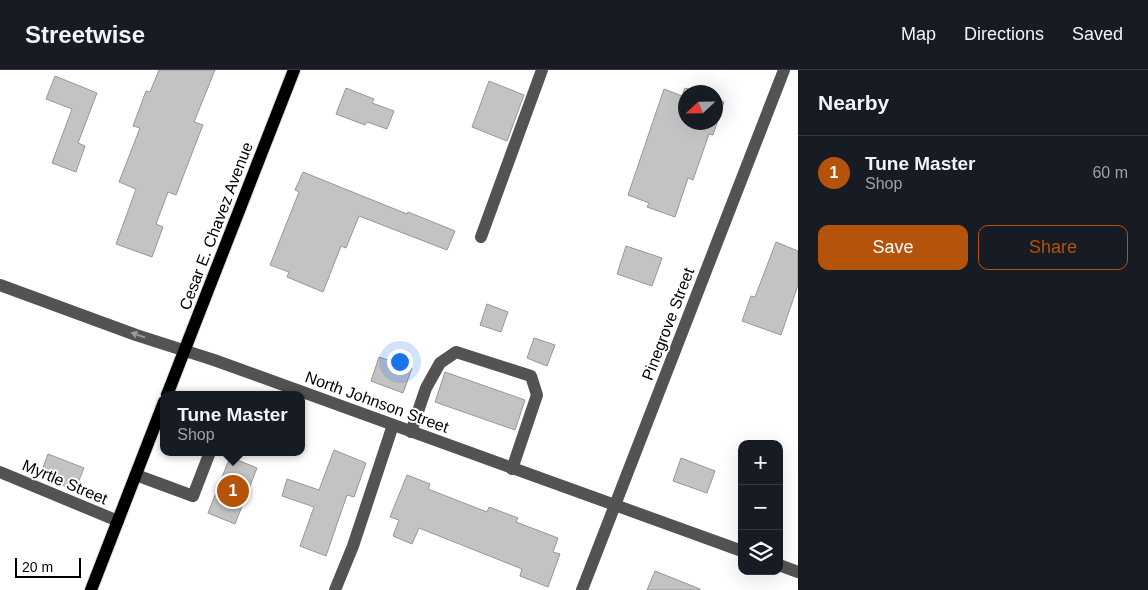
<!DOCTYPE html>
<html lang="en">
<head>
<meta charset="utf-8">
<style>
	:root { --surface:#171b24; --page:#242831; --text:#f1f3f6; --muted:#9ea1a6; --line:#363941; --accent:#b45309 }
	body { margin:0; font-family:Helvetica,sans-serif; background:var(--page); color:var(--text) }
	.controls { position:absolute; right:15px; bottom:15px; display:grid; overflow:hidden; border-radius:10px; box-shadow:0 5px 20px #0002 }
	.controls button { width:45px; height:45px; display:grid; place-items:center; padding:0; border:0; border-bottom:1px solid var(--line); background:var(--surface); color:var(--text); font:25px sans-serif }
	.compass { position:absolute; left:678px; top:15px; width:45px; height:45px; border-radius:50%; background:var(--surface); box-shadow:0 5px 20px #0002; rotate:248deg }
	.scale { position:absolute; left:15px; bottom:12px; width:66px; box-sizing:border-box; padding-left:5px; border:2px solid #000; border-top:0; font-size:14px; line-height:18px; white-space:nowrap; color:#000; -webkit-text-stroke:4px #fff; paint-order:stroke }
	.you { position:absolute; left:399px; top:291px; width:18px; height:18px; margin:-12px; border:4px solid #fff; border-radius:50%; background:#1a73e8; box-shadow:0 0 0 8px #1a73e833 }
	.badge { display:grid; place-items:center; width:32px; height:32px; border-radius:50%; background:var(--accent); color:#fff; font-size:16px; font-weight:700 }
	.pin { position:absolute; translate:-50% -50%; border:2px solid #fff; box-shadow:0 1px 5px #0006 }
	.popup { position:absolute; left:160px; top:321px; width:145px; height:65px; box-sizing:border-box; display:grid; place-content:center; border-radius:10px; background:var(--surface); filter:drop-shadow(0 1px 4px #0005); font-size:16px; white-space:nowrap; color:var(--muted) }
	.popup b { font-size:19px; color:var(--text) }
	.popup::after { content:''; position:absolute; left:50%; top:100%; margin-left:-10px; border:10px solid transparent; border-top-color:var(--surface) }
	.list { margin:0; padding:0; list-style:none }
	h2 { display:flex; justify-content:space-between; align-items:center; height:65px; margin:0; padding:0 20px; font-size:21px }
	h2 small { font-size:16px; font-weight:400; color:var(--muted) }
	.list li { display:grid; grid-template-columns:32px 1fr auto; gap:15px; align-items:center; box-sizing:border-box; height:75px; padding:0 20px; border-top:1px solid var(--line) }
	.list b { display:block; font-size:19px; white-space:nowrap }
	.list p { margin:0; font-size:16px; white-space:nowrap; color:var(--muted) }
	.list em { font-size:16px; font-style:normal; color:var(--muted) }
	.actions { display:flex; gap:10px; padding:15px 20px }
	.actions a { flex:1; padding:11px 0; border:1px solid var(--accent); border-radius:10px; text-align:center; font-size:18px; color:var(--accent) }
	.actions .main { background:var(--accent); color:#fff }
	.icon { flex:none; width:28px; height:28px; fill:none; stroke:currentColor; stroke-width:2; stroke-linecap:round; stroke-linejoin:round }
	.map { position:relative; flex:none; width:798px; height:520px; overflow:hidden }
	header { display:flex; align-items:center; gap:30px; box-sizing:border-box; height:70px; padding:0 25px; background:var(--surface); border-bottom:1px solid var(--line) }
	header strong { font-size:24px }
	nav { display:flex; gap:28px; margin-inline-start:auto; font-size:18px }
	main { display:flex }
	aside { flex:1; background:var(--surface) }
	.map>svg:first-child { display:block }
	.building { fill:#c3c3c3; stroke:#979797 }
	.lines { fill:none; stroke-linecap:round; stroke-linejoin:round }
	.major-casing { stroke:#dbdbdb; stroke-width:14 }
	.minor { stroke:#535353; stroke-width:12 }
	.major { stroke:#000; stroke-width:12 }
	.oneway { fill:#989898 }
	.labels { text-anchor:middle; dominant-baseline:central; stroke-width:4; stroke-linejoin:round; paint-order:stroke }
	.street-label { font-size:16px; fill:#000; stroke:#fff }
</style>
</head>
<body>
<header>
<strong>Streetwise</strong>
<nav><a>Map</a><a>Directions</a><a>Saved</a></nav>
</header>
<main>
<div class="map">
<svg width="798" height="520" viewBox="0 0 798 520">
	<rect width="100%" height="100%" fill="#fff"/>
	<!-- building -->
	<g class="building">
		<path d="M159 0H215L194 52 203 55 199 65 176 125 168 122 156 154 163 157 152 187 116 174 136 119 119 112 140 58 133 56 146 21 150 22Z"/>
		<path d="M55 6 97 23 78 73 85 76 76 102 52 93 72 39 46 29Z"/>
		<path d="M489 11 524 25 507 71 472 57Z"/>
		<path d="M346 18 374 29 372 33 394 41 387 59 367 52 365 55 336 44Z"/>
		<path d="M685 18 698 22H686V52H716V29L724 32 713 65 709 64 693 110 688 108 675 147 647 137 649 133 628 125 664 19 682 26Z"/>
		<path d="M303 102 407 144 408 142 455 161 447 180 359 146 346 178 341 176 323 222 287 207 289 202 270 195 299 122 295 120Z"/>
		<path d="M776 172 798 181V215L781 265 742 251 751 226 755 227Z"/>
		<path d="M626 176 662 188 652 216 617 204Z"/>
		<path d="M487 234 508 242 501 262 480 255Z"/>
		<path d="M534 268 555 275 547 296 527 288Z"/>
		<path d="M379 287 412 298 403 323 371 311Z"/>
		<path d="M445 302 525 330 515 360 435 332Z"/>
		<path d="M334 380 366 393 354 427 347 425 326 486 300 476 314 437 282 426 287 409 319 420Z"/>
		<path d="M48 384 84 398 75 420 40 406Z"/>
		<path d="M230 387 257 398 235 454 208 443Z"/>
		<path d="M681 388 715 401 707 423 673 411Z"/>
		<path d="M407 405 430 414 428 419 487 442 489 437 518 448 516 452 558 468 553 482 560 484 548 517 520 506 522 499 419 458 412 474 393 466 399 450 390 447Z"/>
		<path d="M655 501 700 519V520H647Z"/>
	</g>
	<g class="lines">
		<defs>
			<g id="major">
				<path d="M167 325 294 0"/>
				<path d="M91 520 164 332"/>
			</g>
		</defs>
		<!-- major casing -->
		<use href="#major" class="major-casing"/>
		<!-- minor -->
		<g class="minor">
			<path d="M481 167 542 0"/>
			<path d="M0 215 136 265 214 290 742 481"/>
			<path d="M411 362 426 318 440 293 456 282 531 306 537 325 512 399"/>
			<path d="M0 402 118 451"/>
			<path d="M136 405 193 426 210 382"/>
			<path d="M779 495 798 502"/>
			<path d="M335 520 353 476 393 355"/>
			<path d="M582 520 784 0"/>
		</g>
		<!-- major -->
		<use href="#major" class="major"/>
	</g>
	<!-- one-way arrows -->
	<defs><path id="oneway-solid" d="M-6-.8H1V-3.2L6.5 0L1 3.2V.8H-6Z" transform="scale(1.25)"/></defs>
	<use class="oneway" href="#oneway-solid" transform="translate(138 265) rotate(-161)"/>
	<g class="labels">
		<!-- street labels -->
		<g class="street-label">
			<text transform="translate(216 156) rotate(-69)">Cesar E. Chavez Avenue</text>
			<text transform="translate(668 254) rotate(-69)">Pinegrove Street</text>
			<text transform="translate(377 332) rotate(20)">North Johnson Street</text>
			<text transform="translate(65 412) rotate(23)">Myrtle Street</text>
		</g>
	</g>
</svg>
<div class="controls">
<button>+</button>
<button>−</button>
<button><svg class="icon" aria-label="layers" viewBox="0 0 24 24"><path d="M12 4l9 5-9 5-9-5zM3 14l9 5 9-5"/></svg></button>
</div>
<svg class="compass" viewBox="-18 -18 36 36"><path d="M0-13l5 13h-10z" fill="#e53935"/><path d="M0 13l5-13h-10z" fill="#9ea1a6"/></svg>
<div class="scale">20 m</div>
<div class="you"></div>
<div class="pin badge" style="left:233px;top:421px">1</div>
<div class="popup"><b>Tune Master</b>Shop</div>
</div>
<aside>
<h2>Nearby<small></small></h2>
<ul class="list">
<li><span class="badge">1</span><div><b>Tune Master</b><p>Shop</p></div><em>60 m</em></li>
</ul>
<div class="actions"><a class="main">Save</a><a>Share</a></div>
</aside>
</main>
</body>
</html>
